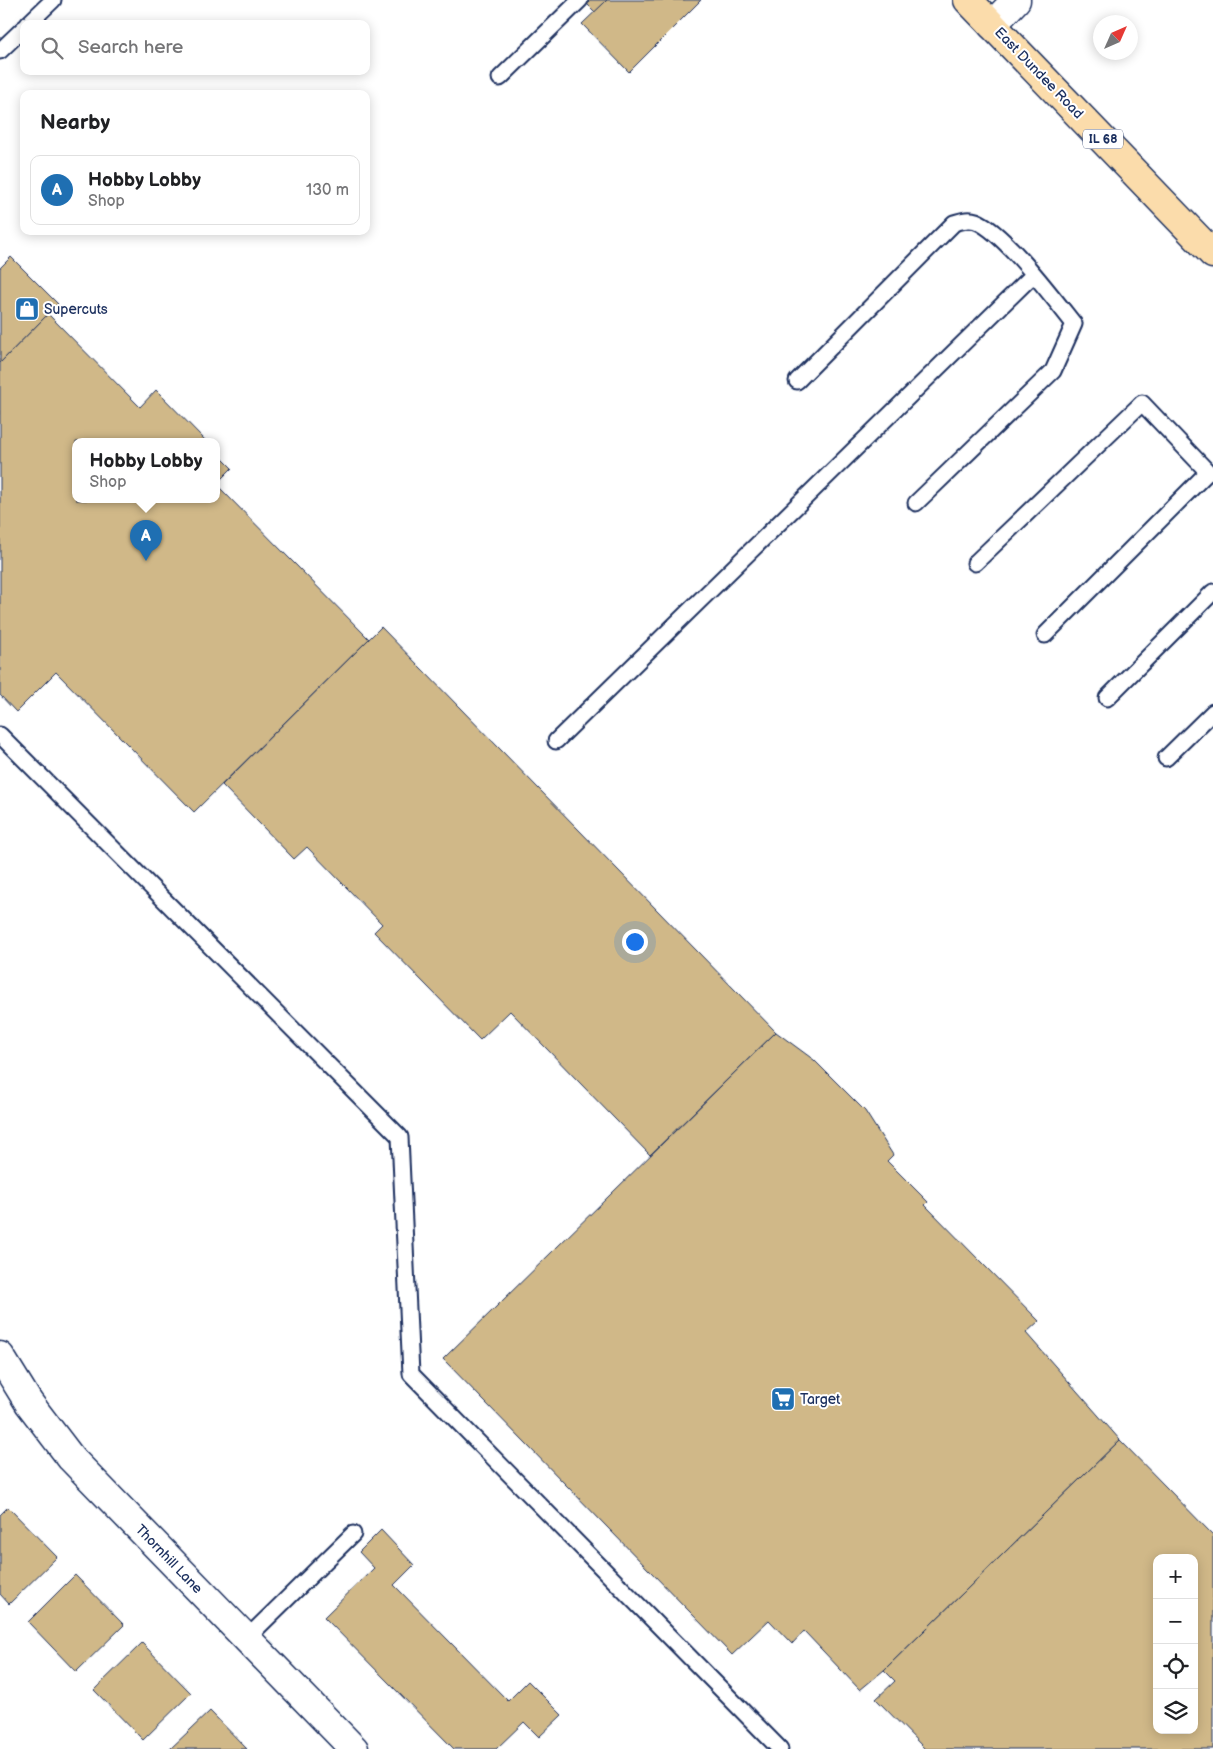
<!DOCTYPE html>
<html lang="en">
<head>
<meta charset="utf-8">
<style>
	:root { --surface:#fff; --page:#f6f6f6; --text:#202124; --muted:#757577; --line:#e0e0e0; --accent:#1f6fb2 }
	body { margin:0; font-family:"Balsamiq Sans",sans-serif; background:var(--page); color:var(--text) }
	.controls { position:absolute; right:15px; bottom:15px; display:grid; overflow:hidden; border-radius:10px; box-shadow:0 2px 12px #0003 }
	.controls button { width:45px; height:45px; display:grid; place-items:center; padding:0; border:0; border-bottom:1px solid var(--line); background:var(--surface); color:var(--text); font:25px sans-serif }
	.compass { position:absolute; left:1093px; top:15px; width:45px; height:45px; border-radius:50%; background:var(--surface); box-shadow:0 2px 12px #0003; rotate:45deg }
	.you { position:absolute; left:634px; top:941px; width:18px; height:18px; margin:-12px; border:4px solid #fff; border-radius:50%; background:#1a73e8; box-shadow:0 0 0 8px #1a73e833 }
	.badge { display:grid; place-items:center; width:32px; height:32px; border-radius:50%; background:var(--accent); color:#fff; font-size:16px; font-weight:700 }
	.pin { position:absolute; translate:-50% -41px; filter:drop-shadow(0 1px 2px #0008) }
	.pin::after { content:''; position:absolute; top:26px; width:18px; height:15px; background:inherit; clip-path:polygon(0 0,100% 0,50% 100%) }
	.popup { position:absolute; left:72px; top:438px; width:148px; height:65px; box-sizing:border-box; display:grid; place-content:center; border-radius:10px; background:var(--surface); filter:drop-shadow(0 1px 4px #0005); font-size:16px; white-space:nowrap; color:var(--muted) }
	.popup b { font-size:19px; color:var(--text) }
	.popup::after { content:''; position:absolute; left:50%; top:100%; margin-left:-10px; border:10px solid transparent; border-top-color:var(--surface) }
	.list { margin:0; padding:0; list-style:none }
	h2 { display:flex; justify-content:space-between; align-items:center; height:65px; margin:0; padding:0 20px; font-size:21px }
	h2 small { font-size:16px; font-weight:400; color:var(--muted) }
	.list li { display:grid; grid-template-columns:32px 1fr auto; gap:15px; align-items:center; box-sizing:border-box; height:70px; margin:0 10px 10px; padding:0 10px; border:1px solid var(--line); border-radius:10px }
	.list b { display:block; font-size:19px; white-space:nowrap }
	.list p { margin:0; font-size:16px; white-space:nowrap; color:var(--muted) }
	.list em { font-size:16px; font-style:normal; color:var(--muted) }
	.icon { flex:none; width:28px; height:28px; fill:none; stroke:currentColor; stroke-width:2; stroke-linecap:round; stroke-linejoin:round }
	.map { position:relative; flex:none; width:1213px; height:1749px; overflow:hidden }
	.search { position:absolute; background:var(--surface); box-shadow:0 2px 12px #0003; left:20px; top:20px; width:350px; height:55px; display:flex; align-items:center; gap:12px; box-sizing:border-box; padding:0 18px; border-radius:10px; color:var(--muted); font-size:19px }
	.panel { position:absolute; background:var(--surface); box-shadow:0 2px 12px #0003; left:20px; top:90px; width:350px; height:145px; border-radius:10px }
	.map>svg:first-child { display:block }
	.building { fill:#d0b888; stroke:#1b2f5e; fill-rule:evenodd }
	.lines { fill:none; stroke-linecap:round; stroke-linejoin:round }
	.lane-casing { stroke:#1b2f5e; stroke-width:19 }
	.street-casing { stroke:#1b2f5e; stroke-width:31 }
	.primary-casing { stroke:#1b2f5e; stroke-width:31 }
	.lane { stroke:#fff; stroke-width:15 }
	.street { stroke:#fff; stroke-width:28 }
	.primary { stroke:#fbdcab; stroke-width:28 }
	.labels { text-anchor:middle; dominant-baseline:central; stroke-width:4; stroke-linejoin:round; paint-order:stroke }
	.shield { fill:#fff; stroke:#5f6d8e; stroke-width:1 }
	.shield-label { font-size:12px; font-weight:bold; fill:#1b2f5e }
	.street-label { font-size:14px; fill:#1b2f5e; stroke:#fff }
	.poi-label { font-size:14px; fill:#1b2f5e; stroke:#fff; text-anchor:start }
</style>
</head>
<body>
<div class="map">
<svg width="1213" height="1749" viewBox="0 0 1213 1749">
	<rect width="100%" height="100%" fill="#fff"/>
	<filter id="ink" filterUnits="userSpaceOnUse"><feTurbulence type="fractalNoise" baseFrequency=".02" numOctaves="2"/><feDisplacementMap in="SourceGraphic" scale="10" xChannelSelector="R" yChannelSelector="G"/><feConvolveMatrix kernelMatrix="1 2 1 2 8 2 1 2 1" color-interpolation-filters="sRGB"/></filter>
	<g filter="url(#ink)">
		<!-- building -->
		<g class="building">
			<path d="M583 0H607L595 12Z"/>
			<path d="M607 0H701L629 72 582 24Z"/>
			<path d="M11 257 58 304 0 363V268Z"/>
			<path d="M48 314 140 407 156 390 207 442H76V500H216V452L232 468 216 484 369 639 194 812 56 672 16 712 0 695V363Z"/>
			<path d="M381 627 776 1032 650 1155 510 1011 480 1040 374 932 382 924 307 847 294 859 222 785Z"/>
			<path d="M776 1032 814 1060 865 1111 893 1155 887 1161 928 1202 925 1205 1039 1321 1026 1333 1120 1440 884 1670 860 1690 804 1631 792 1644 769 1620 732 1655 443 1359Z"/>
			<path d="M1120 1440 1213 1535V1749H925L876 1699 895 1681 884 1670ZM1157 1558H1194V1730H1157Z"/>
			<path d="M8 1507 57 1557 9 1604 0 1594V1515Z"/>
			<path d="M381 1530 414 1565 394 1585 508 1701 528 1681 562 1715 539 1737 524 1722 496 1749H454L324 1617 374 1568 359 1552Z"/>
			<path d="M75 1575 124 1625 76 1672 28 1622Z"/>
			<path d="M142 1643 191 1693 143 1740 94 1690Z"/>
			<path d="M210 1711 247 1749H170Z"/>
		</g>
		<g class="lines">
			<defs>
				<g id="lane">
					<path d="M28 24 53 0"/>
					<path d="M0 51 24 28"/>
					<path d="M500 78 580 0"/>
					<path d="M797 381 954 223C961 221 968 218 976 221 1004 232 1054 299 1074 324L1053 371 916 503"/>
					<path d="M975 563 1142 403 1208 472 1045 635"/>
					<path d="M1107 698 1213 592"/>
					<path d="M0 735 400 1137 411 1374 780 1749"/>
					<path d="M556 741 1033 275"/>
					<path d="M1166 758 1213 712"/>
					<path d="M246 1639 353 1534"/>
				</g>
				<g id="street">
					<path d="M992 25 1016 0"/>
					<path d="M0 1356 29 1403 71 1458 354 1749"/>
				</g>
				<path id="primary" d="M968 0 1213 254"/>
			</defs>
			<!-- lane casing -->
			<use href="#lane" class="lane-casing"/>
			<!-- street casing -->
			<use href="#street" class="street-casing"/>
			<!-- primary casing -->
			<use href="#primary" class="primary-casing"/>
			<!-- lane -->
			<use href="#lane" class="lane"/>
			<!-- street -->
			<use href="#street" class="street"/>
			<!-- primary -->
			<use href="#primary" class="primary"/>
		</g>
	</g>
	<!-- icons -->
	<defs>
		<symbol id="shop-square" viewBox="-11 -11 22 22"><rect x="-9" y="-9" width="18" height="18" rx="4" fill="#1f6fb2" stroke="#fff"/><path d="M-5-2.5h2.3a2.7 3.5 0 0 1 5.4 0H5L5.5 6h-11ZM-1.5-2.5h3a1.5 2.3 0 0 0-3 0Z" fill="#fff"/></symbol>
		<symbol id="supermarket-square" viewBox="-11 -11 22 22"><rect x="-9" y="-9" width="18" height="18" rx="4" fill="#1f6fb2" stroke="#fff"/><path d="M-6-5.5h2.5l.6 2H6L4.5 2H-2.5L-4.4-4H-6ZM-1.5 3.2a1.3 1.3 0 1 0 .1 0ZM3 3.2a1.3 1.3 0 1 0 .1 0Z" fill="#fff"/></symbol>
	</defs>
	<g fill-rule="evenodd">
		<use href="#shop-square" x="13" y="295" width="28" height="28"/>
		<use href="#supermarket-square" x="769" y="1385" width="28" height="28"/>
	</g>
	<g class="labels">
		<!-- shield labels -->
		<rect class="shield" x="1083" y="129.5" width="40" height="19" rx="4"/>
		<g class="shield-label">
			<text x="1103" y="139">IL 68</text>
		</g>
		<!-- street labels -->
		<g class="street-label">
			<text transform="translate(1039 73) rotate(46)">East Dundee Road</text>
			<text transform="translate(169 1559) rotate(46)">Thornhill Lane</text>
		</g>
		<!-- poi labels -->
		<g class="poi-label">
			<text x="44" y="309">Supercuts</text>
			<text x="800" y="1399">Target</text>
		</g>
	</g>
</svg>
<div class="controls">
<button>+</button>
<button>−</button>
<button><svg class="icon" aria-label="locate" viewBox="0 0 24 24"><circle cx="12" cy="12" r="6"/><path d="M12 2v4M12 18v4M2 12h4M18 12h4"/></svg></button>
<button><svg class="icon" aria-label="layers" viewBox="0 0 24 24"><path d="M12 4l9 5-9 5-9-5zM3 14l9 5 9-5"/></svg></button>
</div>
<svg class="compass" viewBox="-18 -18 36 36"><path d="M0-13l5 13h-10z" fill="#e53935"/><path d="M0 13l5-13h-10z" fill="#757577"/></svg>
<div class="you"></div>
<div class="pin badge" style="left:146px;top:561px">A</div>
<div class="popup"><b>Hobby Lobby</b>Shop</div>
<div class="search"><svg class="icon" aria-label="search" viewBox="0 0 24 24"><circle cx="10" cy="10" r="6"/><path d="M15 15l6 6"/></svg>Search here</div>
<section class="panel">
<h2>Nearby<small></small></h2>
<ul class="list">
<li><span class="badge">A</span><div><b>Hobby Lobby</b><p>Shop</p></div><em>130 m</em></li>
</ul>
</section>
</div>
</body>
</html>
